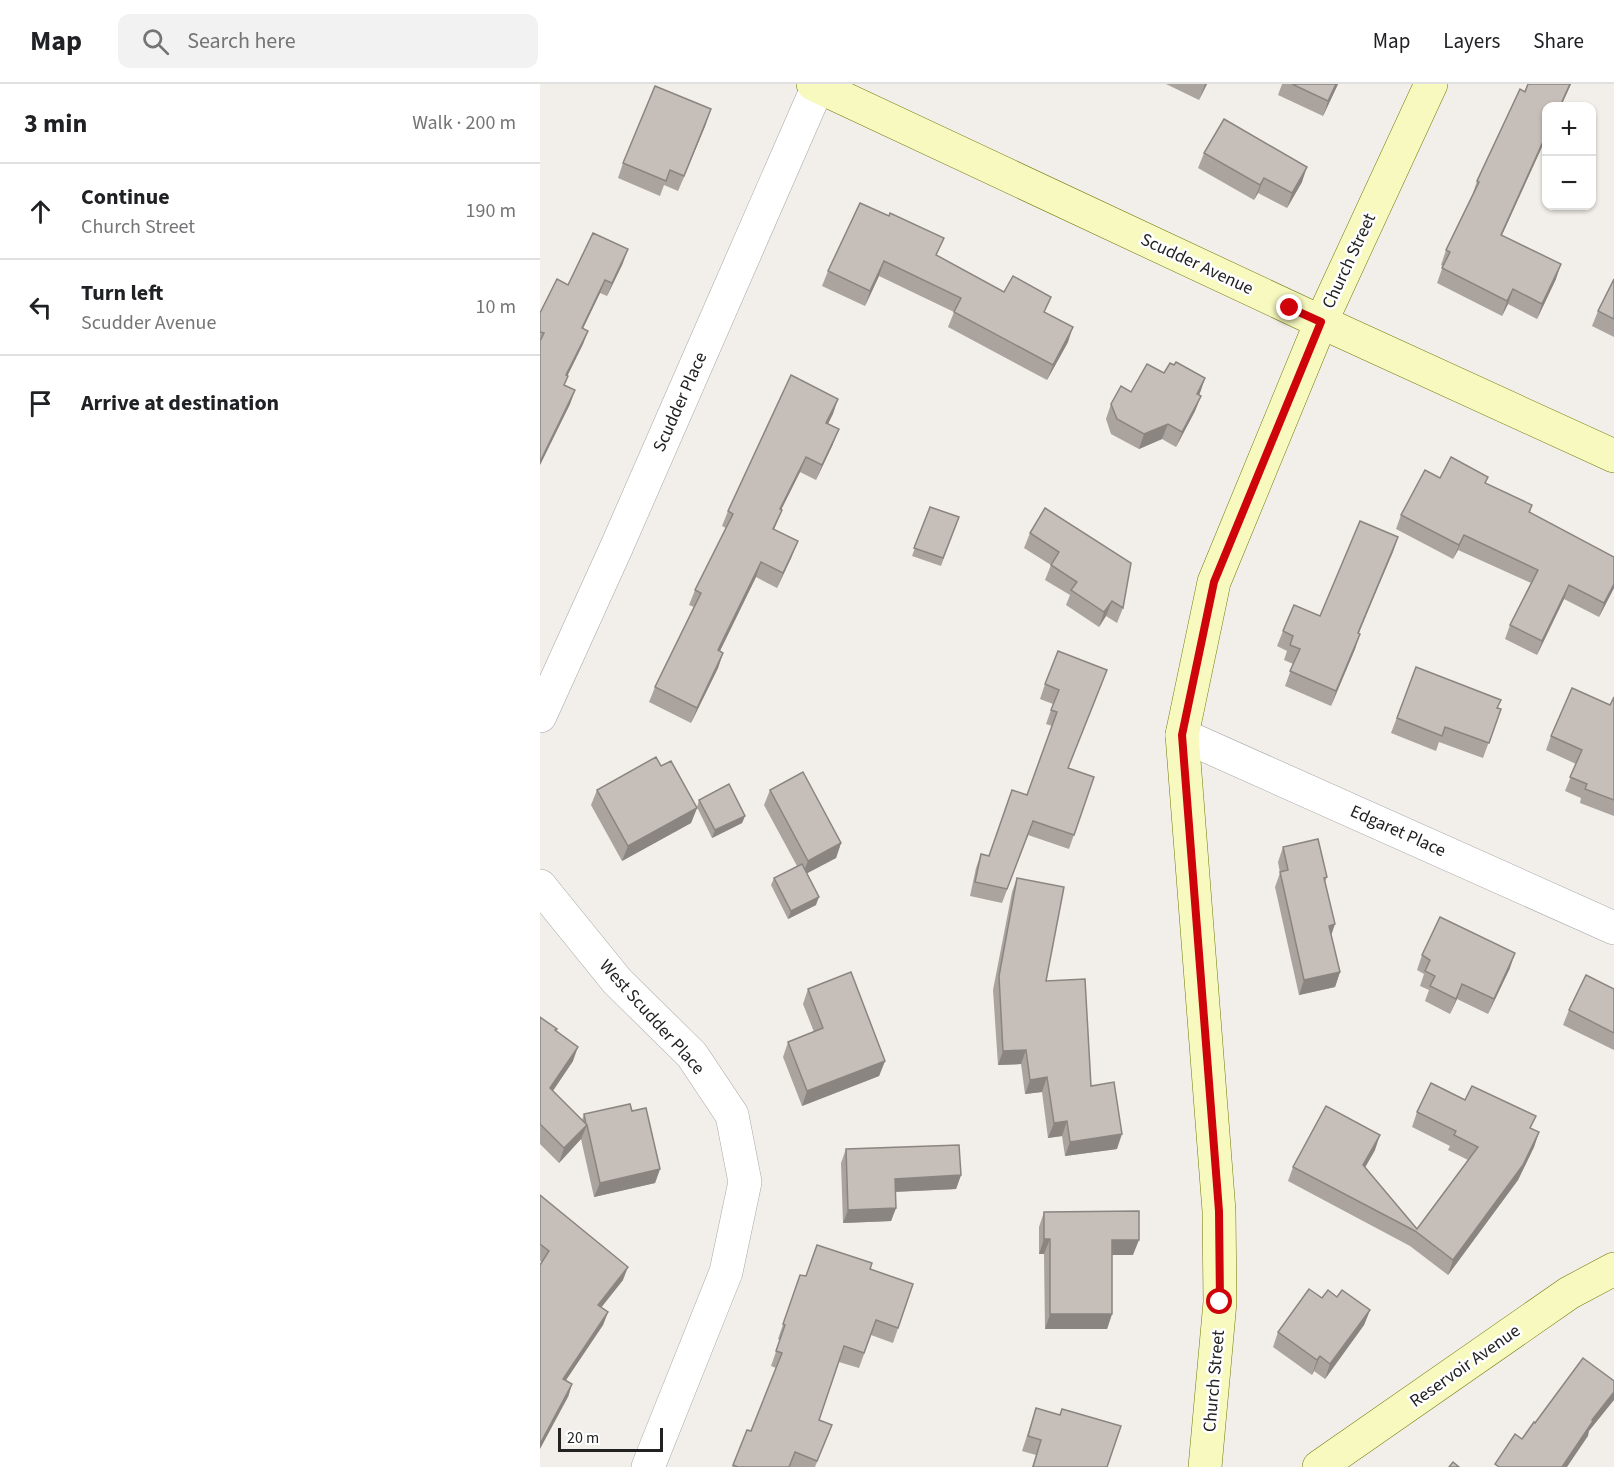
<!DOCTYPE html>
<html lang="en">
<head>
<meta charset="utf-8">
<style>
	:root { --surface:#fff; --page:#f2f2f2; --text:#202124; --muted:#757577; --line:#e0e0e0 }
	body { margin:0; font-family:"Source Sans 3",sans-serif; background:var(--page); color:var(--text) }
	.controls { position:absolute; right:18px; top:18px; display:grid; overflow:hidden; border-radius:12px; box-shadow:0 2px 4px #0004 }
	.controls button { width:54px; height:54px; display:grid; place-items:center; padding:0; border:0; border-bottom:2px solid var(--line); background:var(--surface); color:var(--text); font:30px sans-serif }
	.scale { position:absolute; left:18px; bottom:15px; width:105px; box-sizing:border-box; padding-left:6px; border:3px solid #222; border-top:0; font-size:16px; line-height:21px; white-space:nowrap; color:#222; -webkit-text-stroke:4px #fff; paint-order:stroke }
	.stop { position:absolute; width:18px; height:18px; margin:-14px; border:4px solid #cf040a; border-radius:50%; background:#fff }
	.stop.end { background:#cf040a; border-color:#fff; box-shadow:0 2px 6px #0008 }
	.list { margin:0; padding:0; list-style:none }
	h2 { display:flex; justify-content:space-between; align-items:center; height:78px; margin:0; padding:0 24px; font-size:26px }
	h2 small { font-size:20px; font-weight:400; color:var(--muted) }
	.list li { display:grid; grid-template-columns:39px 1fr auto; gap:18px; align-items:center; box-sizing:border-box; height:96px; padding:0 24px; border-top:2px solid var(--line) }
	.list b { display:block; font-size:22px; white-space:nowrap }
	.list p { margin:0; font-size:20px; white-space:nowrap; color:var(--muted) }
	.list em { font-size:20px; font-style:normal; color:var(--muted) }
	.icon { flex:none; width:33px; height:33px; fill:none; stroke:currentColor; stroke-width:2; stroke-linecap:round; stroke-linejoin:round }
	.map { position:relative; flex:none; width:1074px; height:1383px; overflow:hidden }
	header { display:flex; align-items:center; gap:36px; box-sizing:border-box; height:84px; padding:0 30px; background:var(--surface); border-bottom:2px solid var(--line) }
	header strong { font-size:28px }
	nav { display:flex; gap:33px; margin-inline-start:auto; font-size:21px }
	.search { width:420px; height:54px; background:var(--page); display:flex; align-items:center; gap:15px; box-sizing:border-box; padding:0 21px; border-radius:12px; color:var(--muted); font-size:22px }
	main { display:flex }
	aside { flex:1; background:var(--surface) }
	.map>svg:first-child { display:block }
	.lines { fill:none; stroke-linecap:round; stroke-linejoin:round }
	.street-casing { stroke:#a6a6a6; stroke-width:34 }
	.secondary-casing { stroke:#717a07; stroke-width:34 }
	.street { stroke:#fff; stroke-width:33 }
	.secondary { stroke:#f7f9bf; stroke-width:33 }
	.wall { fill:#aaa39e }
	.shaded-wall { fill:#8b8581 }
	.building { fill:#c6beb8; stroke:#8b8581; stroke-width:1.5 }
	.route { stroke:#cf040a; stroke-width:8 }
	.labels { text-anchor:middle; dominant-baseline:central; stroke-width:5; stroke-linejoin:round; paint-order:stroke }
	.street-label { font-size:18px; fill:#222; stroke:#fff }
</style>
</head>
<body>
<header>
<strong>Map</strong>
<div class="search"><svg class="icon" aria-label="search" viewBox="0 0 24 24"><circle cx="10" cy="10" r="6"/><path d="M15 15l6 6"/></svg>Search here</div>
<nav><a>Map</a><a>Layers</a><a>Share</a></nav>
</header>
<main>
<aside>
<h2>3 min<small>Walk · 200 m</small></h2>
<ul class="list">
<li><svg class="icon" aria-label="ahead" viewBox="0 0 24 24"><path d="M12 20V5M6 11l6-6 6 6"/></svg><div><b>Continue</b><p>Church Street</p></div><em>190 m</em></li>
<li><svg class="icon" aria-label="left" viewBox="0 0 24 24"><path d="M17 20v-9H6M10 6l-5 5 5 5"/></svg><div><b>Turn left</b><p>Scudder Avenue</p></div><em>10 m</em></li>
<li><svg class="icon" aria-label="arrive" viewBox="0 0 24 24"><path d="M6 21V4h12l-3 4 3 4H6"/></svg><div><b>Arrive at destination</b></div></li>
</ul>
</aside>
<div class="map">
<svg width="1074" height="1383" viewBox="0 0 1074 1383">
	<rect width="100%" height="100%" fill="#f2eee9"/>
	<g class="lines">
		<defs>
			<g id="street">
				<path d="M0 632 77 462 278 2"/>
				<path d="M642 651 1074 844"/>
				<path d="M0 802 77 897 152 971 192 1031 205 1098 186 1188 108 1383"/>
			</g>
			<g id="secondary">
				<path d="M273 0 781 238 1074 372"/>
				<path d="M665 1383 680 1218 679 1127 642 651 674 498 781 238 891 0"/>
				<path d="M779 1383 1029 1209 1074 1185"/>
			</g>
		</defs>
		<!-- street casing -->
		<use href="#street" class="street-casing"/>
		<!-- secondary casing -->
		<use href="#secondary" class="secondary-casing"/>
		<!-- street -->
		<use href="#street" class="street"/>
		<!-- secondary -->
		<use href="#secondary" class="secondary"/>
	</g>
	<!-- wall -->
	<g class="wall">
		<path d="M626 0H667L659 16Z"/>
		<path d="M742 0H798L783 32 738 11Z"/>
		<path d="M988 0H1031L1021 22H1006V54L962 151 1016 195 997 235 968 220 962 232 897 199 903 182 901 181 906 166 932 112 937 97Z"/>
		<path d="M166 40 138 107 124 101 120 112 78 94 83 79Z"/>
		<path d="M664 69 762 98 747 124 718 109 714 116 658 84Z"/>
		<path d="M349 132 397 172 464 208 506 229 528 258 507 296 408 243 414 228 339 192 325 222 282 202 288 187Z"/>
		<path d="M83 179 67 212 60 209 43 244 48 247 43 260 27 292 24 301 35 306 30 320 0 381V229L28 201Z"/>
		<path d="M1074 195V253L1052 242 1058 227Z"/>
		<path d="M665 294 659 311 661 312 655 327 636 363 622 355 599 365 571 350 566 335 571 320 591 308Z"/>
		<path d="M298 315 288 340 293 360 276 396 260 388 241 426 234 445 252 472 237 504 216 493 180 567 183 569 178 584 151 639 109 618 115 603 154 523 149 521 155 506 186 444 182 442 188 427Z"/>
		<path d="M900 394 946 400 992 421 990 428 1074 504 1059 533 1024 515 997 571 965 555 970 541 991 499 918 466 913 475 856 445 861 431Z"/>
		<path d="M390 423 419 433 401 482 372 472Z"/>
		<path d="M505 424 583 524 577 539 566 532 559 543 526 521 530 511 505 496 511 481 484 464 490 449Z"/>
		<path d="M858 453 819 549 815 565 791 622 745 602 753 580 744 576 747 567 737 562 743 547 780 532Z"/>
		<path d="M876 583 961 625 943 674 899 658 896 667 851 649Z"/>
		<path d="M505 600H562L528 684 554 693 529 765 488 751 462 819 430 812 436 784 441 770 448 772 487 711 512 642 506 640 513 620 500 615Z"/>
		<path d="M1074 613V732L1040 719 1041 714 1025 707 1036 680 1006 666 1011 652 1070 621Z"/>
		<path d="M121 682 157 724 151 739 82 777 51 721 57 706Z"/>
		<path d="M230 706 301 759 296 774 267 789 276 821 248 835 231 801 234 794 257 782 224 721Z"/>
		<path d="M159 716 205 732 202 739 172 754 157 723Z"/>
		<path d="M743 763 787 793 785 798 791 851 800 888 795 903 759 911 735 803 740 789 738 778Z"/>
		<path d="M477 794 506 897 551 1002 577 1065 525 1072 522 1052 508 1054 502 1008 485 1010 481 980 458 981 453 906 472 808Z"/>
		<path d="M882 871 970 884 948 930 917 915 910 930 885 917 889 906 880 902 884 890 877 886Z"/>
		<path d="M268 905 345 977 339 992 262 1022 243 973 248 958 274 948 263 920Z"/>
		<path d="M1074 905V966L1023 941 1029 926Z"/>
		<path d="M0 933 16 947 33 977 13 1007 42 1036 44 1030 92 1027 120 1085 115 1099 54 1113 41 1055 19 1079 0 1060Z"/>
		<path d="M925 1016 999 1048 994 1063 978 1096 908 1191 870 1162 748 1097 753 1083 835 1066 825 1083 877 1145 928 1076 908 1066 910 1062 872 1043 877 1028Z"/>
		<path d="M306 1065 421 1091 416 1105 355 1108 356 1124 351 1137 303 1139 301 1079Z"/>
		<path d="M0 1111 83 1196 61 1223 68 1228 63 1241 26 1296 32 1300 28 1313 2 1178 0 1177Z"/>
		<path d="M504 1128 593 1171H572V1230L567 1245H505L504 1170H499V1143Z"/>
		<path d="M330 1185 373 1200 353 1259 331 1251 319 1284 299 1278 279 1336 286 1356 275 1383H192L207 1346 211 1347 236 1284 231 1282 240 1256 238 1255 260 1191 266 1192Z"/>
		<path d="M797 1213 830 1226 824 1241 785 1295 774 1287 772 1291 733 1263 738 1248 782 1214Z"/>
		<path d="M496 1324 567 1383H492L496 1371 482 1367Z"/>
	</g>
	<!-- shaded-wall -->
	<g class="shaded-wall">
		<path d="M665 0H667L659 16Z"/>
		<path d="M796 0H798L783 32 788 17Z"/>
		<path d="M1030 0H1031L1021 22H1020Z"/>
		<path d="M171 25 166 40 138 107 144 92Z"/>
		<path d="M1006 51V54L955 166 961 151Z"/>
		<path d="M767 83 762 98 747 124 752 109Z"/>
		<path d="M724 94 718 109 714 116 720 101Z"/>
		<path d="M88 165 83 179 67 212 72 199Z"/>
		<path d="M344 177 339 192 325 222 330 207Z"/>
		<path d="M1021 180 1016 195 997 235 1002 220Z"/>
		<path d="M65 196 60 209 37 257 42 244Z"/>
		<path d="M973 205 968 220 962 232 967 217Z"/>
		<path d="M533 243 528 258 507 296 513 281Z"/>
		<path d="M48 247 43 260 21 305 26 291Z"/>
		<path d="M665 294 660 309 651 325 657 310Z"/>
		<path d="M35 306 30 320 0 381V378Z"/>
		<path d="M661 312 655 327 636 363 642 348Z"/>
		<path d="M298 315 293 330 281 354 286 339Z"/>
		<path d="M628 340 622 355 599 365 604 350Z"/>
		<path d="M299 345 293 360 276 396 282 381Z"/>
		<path d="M266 373 260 388 234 440 240 425Z"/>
		<path d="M242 426 236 441 227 460 233 445Z"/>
		<path d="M924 451 918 466 913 475 919 461Z"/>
		<path d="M858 453 853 468 812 564 818 549Z"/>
		<path d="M258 457 252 472 237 504 243 489Z"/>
		<path d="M221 478 216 493 173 581 178 566Z"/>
		<path d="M1074 500V504L1059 533 1064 519Z"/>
		<path d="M1029 501 1024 515 997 571 1002 557Z"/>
		<path d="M572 517 566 532 559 543 564 528Z"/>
		<path d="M820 550 815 565 791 622 796 607Z"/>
		<path d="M183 569 178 584 151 639 157 624Z"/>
		<path d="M157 724 151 739 82 777 88 762Z"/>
		<path d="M205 732 202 739 172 754 175 746Z"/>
		<path d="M301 759 296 774 262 792 268 777Z"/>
		<path d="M279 813 276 821 248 835 251 827Z"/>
		<path d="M795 840 790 855 789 842Z"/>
		<path d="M975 869 970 884 948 930 954 915Z"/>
		<path d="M800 888 795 903 759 911 764 896Z"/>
		<path d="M922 900 917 915 910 930Z"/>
		<path d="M38 963 33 977 5 1018 10 1004Z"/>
		<path d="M486 966 481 980 458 981 463 967Z"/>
		<path d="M345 977 339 992 262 1022 267 1007Z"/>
		<path d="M507 993 502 1008 485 1010 490 996Z"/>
		<path d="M527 1037 522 1052 508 1054 514 1039Z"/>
		<path d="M47 1041 41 1055 19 1079 24 1064Z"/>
		<path d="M999 1048 994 1063 978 1096 908 1191 913 1176Z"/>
		<path d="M582 1050 577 1065 525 1072 530 1058Z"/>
		<path d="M840 1051 835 1066 818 1096 823 1081Z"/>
		<path d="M120 1085 115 1099 54 1113 60 1099Z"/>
		<path d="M421 1091 416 1105 350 1108 355 1095Z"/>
		<path d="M356 1124 351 1137 303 1139 308 1126Z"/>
		<path d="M504 1155H510L504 1170H499Z"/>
		<path d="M572 1156H599L593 1171H566Z"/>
		<path d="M88 1183 83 1196 53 1234 58 1221Z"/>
		<path d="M830 1226 824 1241 785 1295 790 1280Z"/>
		<path d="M68 1228 63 1241 18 1308 23 1295Z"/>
		<path d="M510 1230H572L567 1245H505Z"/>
		<path d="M780 1272 774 1287 772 1291 777 1276Z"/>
		<path d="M32 1300 28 1313 0 1365V1360Z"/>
		<path d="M1074 1308V1316L1049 1347 1048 1352 1027 1383H1022L1052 1336Z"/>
	</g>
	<!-- building -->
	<g class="building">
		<path d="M752 0H796L788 17Z"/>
		<path d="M988 0H1030L1020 22H1006V51L961 151 1021 180 1002 220 973 205 967 217 902 184 910 168 906 166 939 98 937 97 980 5 985 8Z"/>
		<path d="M115 2 171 25 144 92 130 86 126 97 83 79Z"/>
		<path d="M684 35 767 83 752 109 724 94 720 101 664 69Z"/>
		<path d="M320 119 349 132 350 129 404 154 396 171 464 208 473 192 511 213 504 228 533 243 513 281 414 228 421 214 344 177 330 207 288 187Z"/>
		<path d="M53 149 88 165 72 199 65 196 42 244 48 247 26 291 28 292 24 301 35 306 0 378V257L4 249 0 248V229L17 195 28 201Z"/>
		<path d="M1074 195V235L1058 227Z"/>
		<path d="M636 278 665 294 657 310 661 312 642 348 628 340 604 350 577 335 571 320 581 302 591 308 607 280 624 289 630 279 634 281Z"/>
		<path d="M251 291 298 315 286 339 299 345 282 381 266 373 240 425 242 426 233 445 258 457 243 489 221 478 178 566 183 569 157 624 115 603 161 509 155 506 193 430 188 427Z"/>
		<path d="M911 373 948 393 945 399 992 421 989 428 1074 473V500L1064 519 1029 501 1002 557 970 541 998 486 924 451 919 461 861 431 885 386 900 394Z"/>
		<path d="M390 423 419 433 403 474 374 464Z"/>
		<path d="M505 424 591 479 583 524 572 517 564 528 531 506 537 498 511 481 519 468 490 449Z"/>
		<path d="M820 437 858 453 818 549 820 550 796 607 750 587 760 565 750 561 753 552 743 547 754 521 780 532Z"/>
		<path d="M518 567 567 586 528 684 554 693 534 751 493 737 467 805 435 798 441 770 449 772 472 706 487 711 517 628 511 626 519 606 505 600Z"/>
		<path d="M876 583 961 616 957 624 961 625 949 659 905 643 902 652 857 634Z"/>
		<path d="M1032 604 1070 621 1074 613V716L1045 705 1047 700 1030 693 1042 666 1011 652Z"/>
		<path d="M116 673 121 682 131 677 157 724 88 762 57 706Z"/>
		<path d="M263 688 301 759 268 777 230 706Z"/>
		<path d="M189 700 205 732 175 746 159 716Z"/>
		<path d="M778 755 787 793 784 794 795 840 789 842 800 888 764 896 740 788 748 786 743 763Z"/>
		<path d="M262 780 279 813 251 827 234 794Z"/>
		<path d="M477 794 524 803 506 897 545 895 551 1002 574 998 582 1050 530 1058 527 1037 514 1039 507 993 490 996 486 966 463 967 459 892Z"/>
		<path d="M900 833 975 869 954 915 922 900 916 915 890 902 895 892 885 887 890 876 882 871Z"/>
		<path d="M311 888 345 977 267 1007 248 958 283 944 268 905Z"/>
		<path d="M1046 891 1074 905V949L1029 926Z"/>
		<path d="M0 933 17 945 15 946 38 963 10 1004 46 1040 44 1030 90 1020 92 1027 106 1024 120 1085 60 1099 47 1041 24 1064 0 1040Z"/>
		<path d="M891 999 925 1016 932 1002 996 1032 990 1044 999 1048 983 1081 913 1176 875 1147 753 1083 786 1022 840 1051 823 1081 877 1145 938 1063 914 1051 916 1047 877 1028Z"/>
		<path d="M419 1061 421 1091 355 1095 356 1124 308 1126 306 1065Z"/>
		<path d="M0 1111 88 1183 58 1221 68 1228 23 1295 32 1300 0 1360V1181L9 1167 0 1160Z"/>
		<path d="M599 1127V1156H572V1230H510V1155H504V1128Z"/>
		<path d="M277 1161 332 1179 330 1185 373 1200 358 1244 336 1236 324 1269 304 1262 279 1336 292 1341 277 1377 255 1368 249 1383H198L193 1381 207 1346 211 1347 242 1269 236 1267 245 1241 243 1240 260 1191 266 1192Z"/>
		<path d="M769 1205 782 1214 788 1206 797 1213 802 1206 830 1226 790 1280 780 1272 777 1276 738 1248Z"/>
		<path d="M1043 1274 1074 1297V1308L1052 1336 1053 1337 1022 1383H959L955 1380 975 1350 982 1355 994 1338 995 1339Z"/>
		<path d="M496 1324 520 1331 522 1325 581 1342 567 1383H493L501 1356 488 1352Z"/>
		<path d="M913 1378 919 1383H909Z"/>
	</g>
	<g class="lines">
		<!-- route -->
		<path class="route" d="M680 1218 679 1127 642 651 674 498 781 238 750 224"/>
	</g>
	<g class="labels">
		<!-- street labels -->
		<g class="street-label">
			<text transform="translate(809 177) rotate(-65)">Church Street</text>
			<text transform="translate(657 180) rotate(25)">Scudder Avenue</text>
			<text transform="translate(140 318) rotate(-66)">Scudder Place</text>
			<text transform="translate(858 747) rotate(24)">Edgaret Place</text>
			<text transform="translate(112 933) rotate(48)">West Scudder Place</text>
			<text transform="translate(925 1282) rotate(-35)">Reservoir Avenue</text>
			<text transform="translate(674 1297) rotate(-85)">Church Street</text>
		</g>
	</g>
</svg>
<div class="controls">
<button>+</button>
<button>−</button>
</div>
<div class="scale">20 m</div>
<div class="stop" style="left:680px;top:1218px"></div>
<div class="stop end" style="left:750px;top:224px"></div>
</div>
</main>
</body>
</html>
